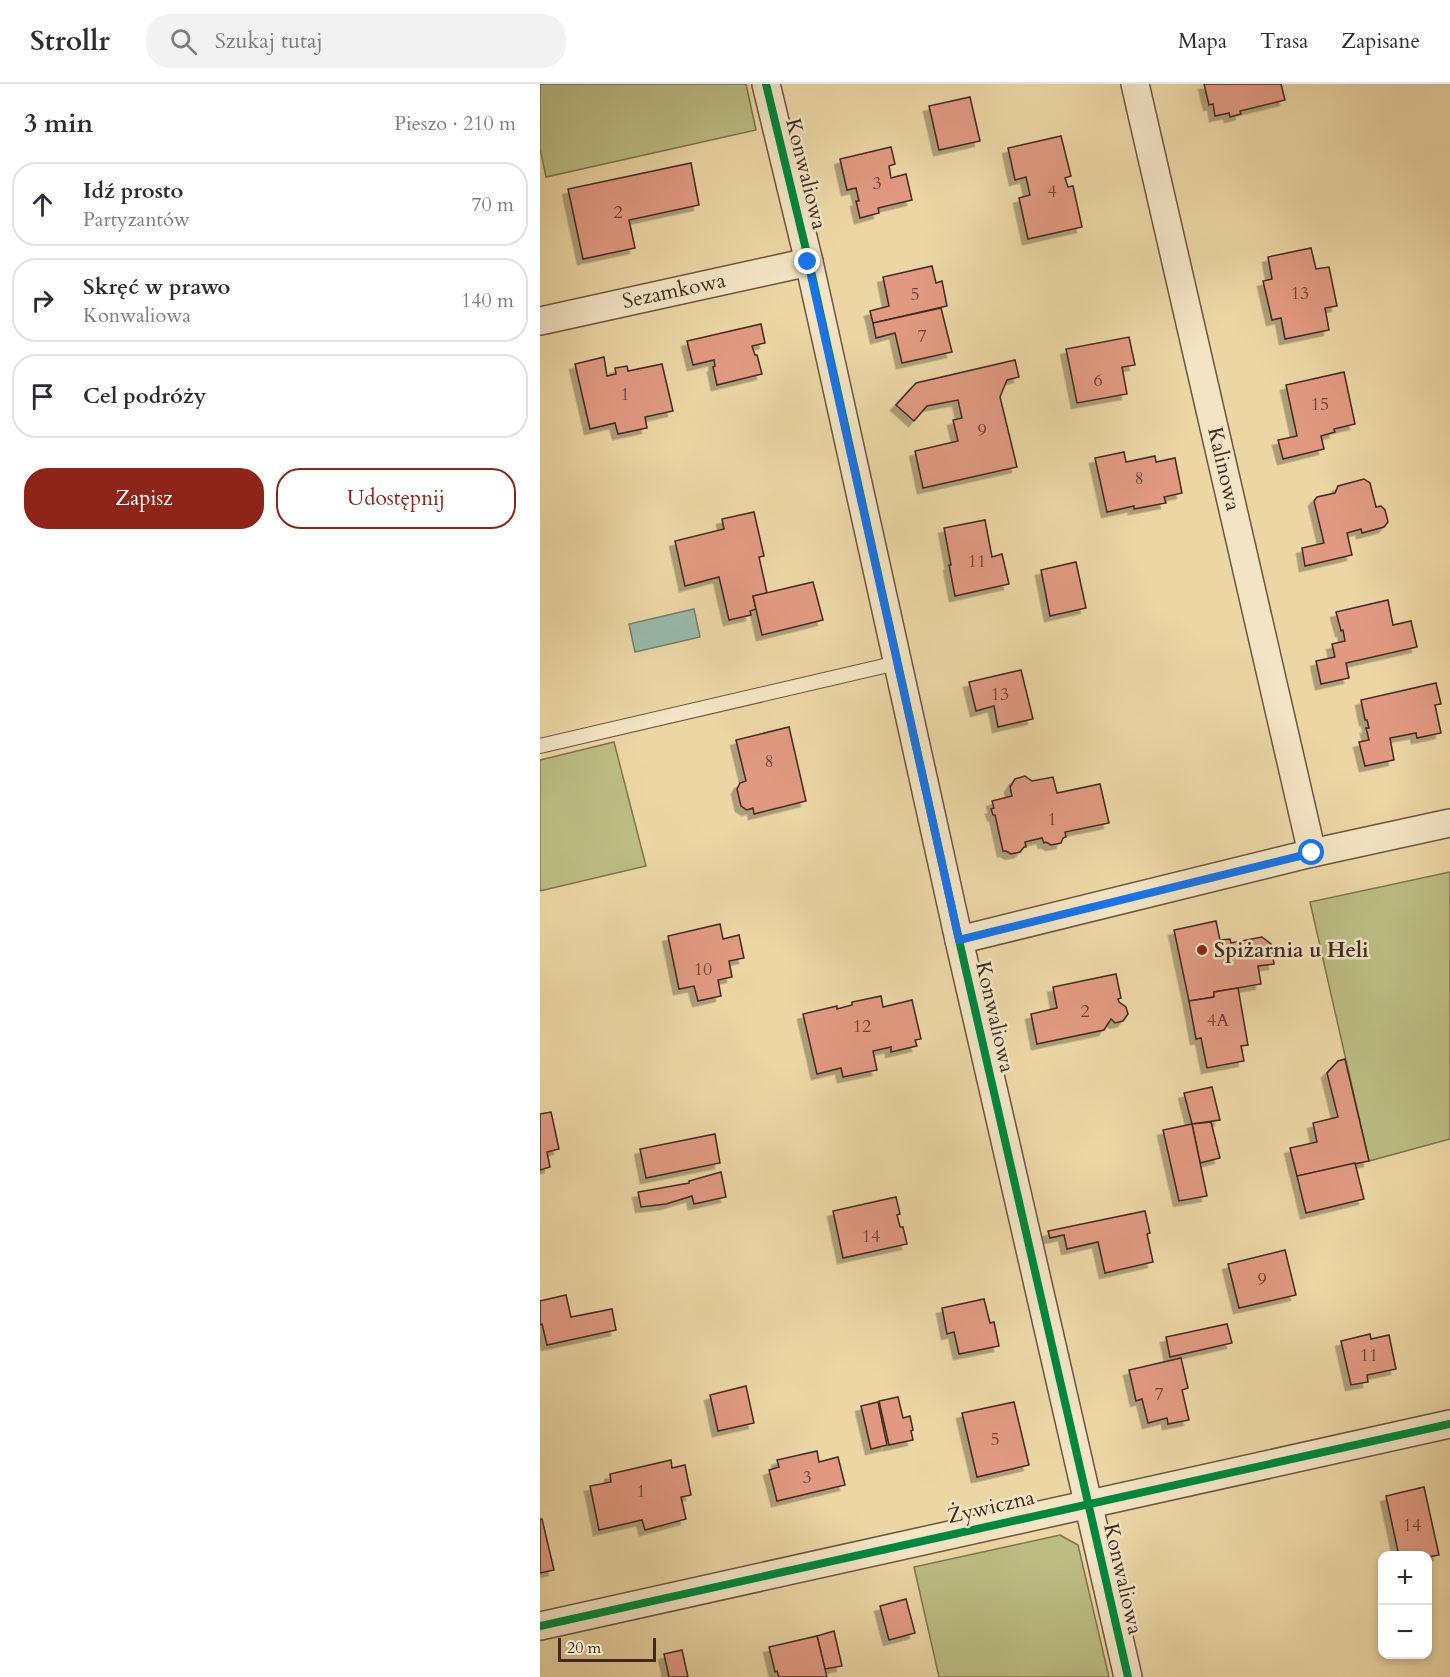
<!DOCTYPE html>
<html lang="pl">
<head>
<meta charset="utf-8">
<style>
	:root { --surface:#fff; --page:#f2f2f3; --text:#2b2b33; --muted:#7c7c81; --line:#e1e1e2; --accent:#8f2418 }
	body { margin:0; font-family:Cardo,serif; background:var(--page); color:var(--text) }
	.controls { position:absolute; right:18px; bottom:18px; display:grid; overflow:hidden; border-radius:12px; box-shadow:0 3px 9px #0003 }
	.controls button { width:54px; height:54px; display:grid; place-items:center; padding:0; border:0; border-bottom:2px solid var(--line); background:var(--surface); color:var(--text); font:30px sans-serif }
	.scale { position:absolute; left:18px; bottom:15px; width:98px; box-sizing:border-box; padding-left:6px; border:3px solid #43291d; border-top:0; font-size:16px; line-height:21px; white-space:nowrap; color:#43291d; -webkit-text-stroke:4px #f2e4c4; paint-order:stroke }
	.stop { position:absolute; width:18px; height:18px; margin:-14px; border:4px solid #1a73e8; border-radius:50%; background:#fff }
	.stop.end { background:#1a73e8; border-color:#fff; box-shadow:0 2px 6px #0008 }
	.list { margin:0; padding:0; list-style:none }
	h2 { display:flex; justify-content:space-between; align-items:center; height:78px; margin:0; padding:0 24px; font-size:26px }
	h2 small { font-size:20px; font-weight:400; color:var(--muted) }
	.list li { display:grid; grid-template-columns:39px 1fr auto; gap:18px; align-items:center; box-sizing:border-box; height:84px; margin:0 12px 12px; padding:0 12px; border:2px solid var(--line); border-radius:24px }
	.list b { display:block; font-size:22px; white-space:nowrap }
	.list p { margin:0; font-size:20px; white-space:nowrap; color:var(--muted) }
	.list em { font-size:20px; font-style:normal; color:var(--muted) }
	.actions { display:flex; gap:12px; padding:18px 24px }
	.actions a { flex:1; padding:14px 0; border:2px solid var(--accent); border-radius:24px; text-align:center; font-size:21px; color:var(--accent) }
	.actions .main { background:var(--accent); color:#fff }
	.icon { flex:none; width:33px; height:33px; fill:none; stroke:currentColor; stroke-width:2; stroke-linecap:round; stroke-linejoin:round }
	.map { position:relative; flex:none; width:910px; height:1593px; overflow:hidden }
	header { display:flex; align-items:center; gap:36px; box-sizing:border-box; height:84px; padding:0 30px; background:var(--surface); border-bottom:2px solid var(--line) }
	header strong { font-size:28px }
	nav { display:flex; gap:33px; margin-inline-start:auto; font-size:21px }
	.search { width:420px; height:54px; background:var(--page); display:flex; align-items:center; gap:15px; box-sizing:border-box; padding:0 21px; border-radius:24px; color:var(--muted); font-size:22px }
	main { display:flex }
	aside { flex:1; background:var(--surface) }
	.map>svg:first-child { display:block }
	.green { fill:#bbbd83; stroke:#7f7350; stroke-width:1.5 }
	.water { fill:#98b9a9; stroke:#767f71; stroke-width:1.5 }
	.building { fill:#e19a81; stroke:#43291d; stroke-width:1.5; filter:url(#shadow) }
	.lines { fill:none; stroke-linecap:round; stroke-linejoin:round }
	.service-casing { stroke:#6d543f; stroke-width:16 }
	.minor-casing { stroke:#6d543f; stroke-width:30 }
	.service { stroke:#f2e4c4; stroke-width:14 }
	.minor { stroke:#f2e4c4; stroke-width:27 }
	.cycleway-casing { stroke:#f2e4c4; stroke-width:11 }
	.cycleway { stroke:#00873e; stroke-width:8 }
	.route { stroke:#1a73e8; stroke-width:8 }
	.poi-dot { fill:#8f2418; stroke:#f2e4c4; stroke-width:2 }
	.labels { text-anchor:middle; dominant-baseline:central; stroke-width:5; stroke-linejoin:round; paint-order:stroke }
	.number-label { font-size:18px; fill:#6a4536 }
	.street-label { font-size:21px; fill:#43291d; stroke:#f2e4c4 }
	.poi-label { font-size:21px; font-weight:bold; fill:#43291d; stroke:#f2e4c4; text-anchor:start }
</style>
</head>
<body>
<header>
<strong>Strollr</strong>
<div class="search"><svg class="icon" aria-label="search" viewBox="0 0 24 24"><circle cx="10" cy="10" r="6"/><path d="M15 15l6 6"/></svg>Szukaj tutaj</div>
<nav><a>Mapa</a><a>Trasa</a><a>Zapisane</a></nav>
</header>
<main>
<aside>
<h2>3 min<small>Pieszo · 210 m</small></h2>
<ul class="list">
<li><svg class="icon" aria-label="ahead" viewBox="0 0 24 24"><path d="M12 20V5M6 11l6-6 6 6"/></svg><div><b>Idź prosto</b><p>Partyzantów</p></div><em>70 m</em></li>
<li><svg class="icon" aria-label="right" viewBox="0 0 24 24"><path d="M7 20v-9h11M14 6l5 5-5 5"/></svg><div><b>Skręć w prawo</b><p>Konwaliowa</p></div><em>140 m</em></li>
<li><svg class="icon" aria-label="arrive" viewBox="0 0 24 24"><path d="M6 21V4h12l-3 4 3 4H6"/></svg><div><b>Cel podróży</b></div></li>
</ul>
<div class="actions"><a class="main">Zapisz</a><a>Udostępnij</a></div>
</aside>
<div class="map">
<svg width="910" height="1593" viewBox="0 0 910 1593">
	<defs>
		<filter id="shadow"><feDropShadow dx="-5.5" dy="5.5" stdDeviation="0" flood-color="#0004"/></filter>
	</defs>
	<rect width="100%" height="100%" fill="#ebd6a4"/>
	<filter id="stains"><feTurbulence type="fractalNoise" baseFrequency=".00333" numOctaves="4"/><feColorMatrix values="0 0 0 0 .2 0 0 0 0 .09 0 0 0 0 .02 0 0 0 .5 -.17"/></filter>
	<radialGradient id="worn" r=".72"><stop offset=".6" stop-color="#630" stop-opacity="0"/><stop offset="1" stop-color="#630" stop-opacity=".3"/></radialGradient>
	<!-- green -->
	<g class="green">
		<path d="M0 0H206L216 46 6 93 0 65Z"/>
		<path d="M74 658 106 782 0 807V676Z"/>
		<path d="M910 788V1055L829 1077 770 818Z"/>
		<path d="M520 1451 538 1461 569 1593H399L374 1483Z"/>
	</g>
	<!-- water -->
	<path class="water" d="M154 525 160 553 95 568 89 540Z"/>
	<!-- building -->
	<g class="building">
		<path d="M664 0H741L745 16 700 27 701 30 690 33 689 29 675 32 673 20 669 21Z"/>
		<path d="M430 13 440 57 399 66 389 22Z"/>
		<path d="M521 52 531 92 525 94 528 103 533 102 542 143 488 155 479 114 490 111 486 93 475 96 468 64Z"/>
		<path d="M351 63 355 80 349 82 351 94 366 90 372 116 338 124 339 129 320 134 316 117H319L316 104 307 106 300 75Z"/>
		<path d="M151 79 159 121 89 136 95 164 43 175 28 105Z"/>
		<path d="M771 164 776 185 789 183 797 222 785 224 789 246 745 255 741 234 732 236 723 197 732 195 728 173Z"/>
		<path d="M392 182 396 199 402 197 407 222 333 239 330 227 349 222 343 193Z"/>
		<path d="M401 224 412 268 362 279 355 249 336 254 333 239Z"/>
		<path d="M221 240 225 259 212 262 215 271H217L222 290 177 301 173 283 175 282 174 276 153 281 147 257Z"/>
		<path d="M589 253 595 281 582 283 587 310 537 319 526 265Z"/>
		<path d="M64 273 67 292 76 290 75 284 87 282 88 287 122 280 133 327 105 333 107 344 78 350 75 339 50 345 35 280Z"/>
		<path d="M475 276 479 293 467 296 460 313 477 383 383 404 375 367 418 357 413 336 422 334 418 316 387 322 374 337 356 321 376 299Z"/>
		<path d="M804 288 815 340 794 345 795 348 781 352 784 365 743 375 738 356 757 352 746 301Z"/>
		<path d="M584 368 586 378 615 372 616 378 635 374 642 409 624 413 626 419 594 425V422L567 428 555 374Z"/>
		<path d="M824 395 830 399 836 423 841 422 845 426 848 438 844 443 822 449 821 445 807 449 812 471 765 482 762 464 784 459 774 417 777 413 795 409 798 402Z"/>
		<path d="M214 428 224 472 219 473 227 509 213 512 216 525 210 527 211 531 189 536 179 493 145 502 135 457 184 445 182 435Z"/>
		<path d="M445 436 452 473 462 470 469 500 415 512 409 481H411L404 444Z"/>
		<path d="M536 478 546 524 510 532 501 486Z"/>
		<path d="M273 498 283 536 222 551 213 512Z"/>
		<path d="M848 516 853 541 871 537 877 563 806 579 809 594 781 600 776 577 795 573 792 560 805 557 803 546 801 547 796 528Z"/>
		<path d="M481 586 493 635 458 643 454 622 436 627 429 598Z"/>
		<path d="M896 599 901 620 895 621 901 649 877 654 876 649 850 654 854 676 825 682 819 658 829 656 826 644H829L827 636H825L821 616Z"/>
		<path d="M249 643 266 717 214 730 213 724 207 726 201 722 197 705 200 699 206 697 196 656Z"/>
		<path d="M485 692 492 697 513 693 517 709 560 700 569 739 525 748 526 753 523 754 521 759 511 761 506 758 504 759 502 754 485 758 486 763H484L480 768 471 770 466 767H463L455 731H453L451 725 454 724 452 717 472 712 470 703 475 695Z"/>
		<path d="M676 837 680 856 690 855 691 859 722 853 731 860 734 880 718 882 721 900 674 908V913L649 917 634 846Z"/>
		<path d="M180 840 183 855 199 851 204 874 189 877 192 893 178 896 181 912 158 917 154 902 139 905 128 852Z"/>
		<path d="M576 890 581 914 578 915 579 918 586 923 588 930 583 937 575 939 571 935 564 946 497 960 491 930 517 924 513 903Z"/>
		<path d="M698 904 708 961 701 962 704 977 667 984 661 954 656 955 649 917 674 913V908Z"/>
		<path d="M341 912 343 923 372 916 381 955 375 956 377 962 351 968V963L333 967 337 986 303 993 301 984 277 990 263 930 297 922V925L312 921V918Z"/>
		<path d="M805 975 829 1077 757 1092 750 1064 777 1058 773 1039 798 1033 787 989 798 977Z"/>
		<path d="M672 1003 680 1036 652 1040 644 1009Z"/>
		<path d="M11 1028 19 1065 7 1068 10 1083 0 1086V1030Z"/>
		<path d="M671 1038 680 1074 660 1079 652 1040Z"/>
		<path d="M652 1040 667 1112 639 1117 623 1046Z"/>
		<path d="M175 1050 180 1079 106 1094 100 1065Z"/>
		<path d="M815 1079 824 1115 766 1129 757 1092Z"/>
		<path d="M181 1088 186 1113 154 1120 152 1112 126 1120 101 1123 98 1108 149 1099V1097Z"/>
		<path d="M356 1113 360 1130 357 1131 360 1143H363L367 1160 303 1174 293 1127Z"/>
		<path d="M605 1127 610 1149 607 1150 613 1178 565 1189 558 1158 527 1165 524 1151 510 1154 508 1147Z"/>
		<path d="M745 1166 756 1211 699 1224 688 1180Z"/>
		<path d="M26 1211 31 1233 72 1225 76 1246 7 1261 2 1240 0 1241V1217Z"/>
		<path d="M444 1215 450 1239 454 1238 459 1262 419 1270 414 1248 407 1250 402 1224Z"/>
		<path d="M687 1240 692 1259 630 1273 626 1253Z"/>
		<path d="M830 1250 831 1255 849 1251 856 1285 827 1291 828 1298 811 1301 801 1257Z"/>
		<path d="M641 1274 648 1304 642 1306 649 1336 628 1340 627 1334 608 1339 602 1315 596 1317 589 1286Z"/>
		<path d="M206 1302 214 1339 178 1347 170 1311Z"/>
		<path d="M358 1313 363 1334 370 1332 373 1346 371 1347 373 1356 349 1361 339 1317Z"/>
		<path d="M338 1318 347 1361 331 1365 321 1322Z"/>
		<path d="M474 1318 489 1381 437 1393 422 1329Z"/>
		<path d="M277 1367 279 1378 298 1373 305 1401 237 1417 229 1386 239 1383 237 1376Z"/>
		<path d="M131 1376 132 1384 145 1381 151 1411 141 1413 146 1435 105 1446 102 1436 59 1446 50 1402 71 1398 70 1390Z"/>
		<path d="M884 1403 899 1471 888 1473V1472H859L846 1412Z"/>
		<path d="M0 1435H2L14 1486 0 1489Z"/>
		<path d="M366 1515 375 1549 349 1556 340 1522Z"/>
		<path d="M294 1547 302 1582 285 1585 277 1552Z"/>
		<path d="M277 1552 287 1593H239L237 1587 235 1588 229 1563Z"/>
		<path d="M142 1566 148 1593H129L124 1570Z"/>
	</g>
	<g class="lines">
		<defs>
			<path id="service" d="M0 662 357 579"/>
			<g id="minor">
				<path d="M226 0 269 178 419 856 588 1593"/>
				<path d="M595 0 772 769"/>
				<path d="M0 237 269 178"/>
				<path d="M419 856 772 769 910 739"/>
				<path d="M0 1542 910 1340"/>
			</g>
		</defs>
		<!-- service casing -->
		<use href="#service" class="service-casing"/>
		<!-- minor casing -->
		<use href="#minor" class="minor-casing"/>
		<!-- service -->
		<use href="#service" class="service"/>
		<!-- minor -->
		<use href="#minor" class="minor"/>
		<defs>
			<g id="cycleway">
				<path d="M226 0 269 178 419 856 588 1593"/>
				<path d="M0 1542 910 1340"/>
			</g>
		</defs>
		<!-- cycleway casing -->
		<use href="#cycleway" class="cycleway-casing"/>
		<!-- cycleway -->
		<use href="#cycleway" class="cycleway"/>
	</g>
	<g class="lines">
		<!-- route -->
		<path class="route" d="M268 178 419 856 772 769"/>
	</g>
	<!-- markers -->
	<circle class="poi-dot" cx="662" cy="866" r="6"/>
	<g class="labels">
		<!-- number labels -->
		<g class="number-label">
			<text x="337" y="99">3</text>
			<text x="512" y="107">4</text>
			<text x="78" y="128">2</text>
			<text x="760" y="209">13</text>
			<text x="375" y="210">5</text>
			<text x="382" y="252">7</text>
			<text x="558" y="296">6</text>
			<text x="85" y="310">1</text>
			<text x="780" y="320">15</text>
			<text x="442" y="346">9</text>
			<text x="599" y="394">8</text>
			<text x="437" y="477">11</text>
			<text x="460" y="610">13</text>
			<text x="229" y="677">8</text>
			<text x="512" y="735">1</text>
			<text x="163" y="885">10</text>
			<text x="545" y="927">2</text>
			<text x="678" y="936">4A</text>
			<text x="322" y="942">12</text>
			<text x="331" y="1152">14</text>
			<text x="722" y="1195">9</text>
			<text x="829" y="1271">11</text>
			<text x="619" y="1310">7</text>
			<text x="455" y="1355">5</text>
			<text x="267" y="1393">3</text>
			<text x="101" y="1407">1</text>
			<text x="872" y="1441">14</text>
		</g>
		<!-- street labels -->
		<g class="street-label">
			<text transform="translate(266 90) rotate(76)">Konwaliowa</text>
			<text transform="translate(134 207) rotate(-12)">Sezamkowa</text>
			<text transform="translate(684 385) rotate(77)">Kalinowa</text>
			<text transform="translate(455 933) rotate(77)">Konwaliowa</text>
			<text transform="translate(451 1423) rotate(-13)">Żywiczna</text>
			<text transform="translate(583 1495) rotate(77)">Konwaliowa</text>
		</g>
		<!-- poi labels -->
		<g class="poi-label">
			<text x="674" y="866">Spiżarnia u Heli</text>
		</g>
	</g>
	<rect width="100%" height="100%" filter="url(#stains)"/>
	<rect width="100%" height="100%" fill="url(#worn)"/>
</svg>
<div class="controls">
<button>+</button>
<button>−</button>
</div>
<div class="scale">20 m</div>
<div class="stop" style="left:772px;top:769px"></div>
<div class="stop end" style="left:268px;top:178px"></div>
</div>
</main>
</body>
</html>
